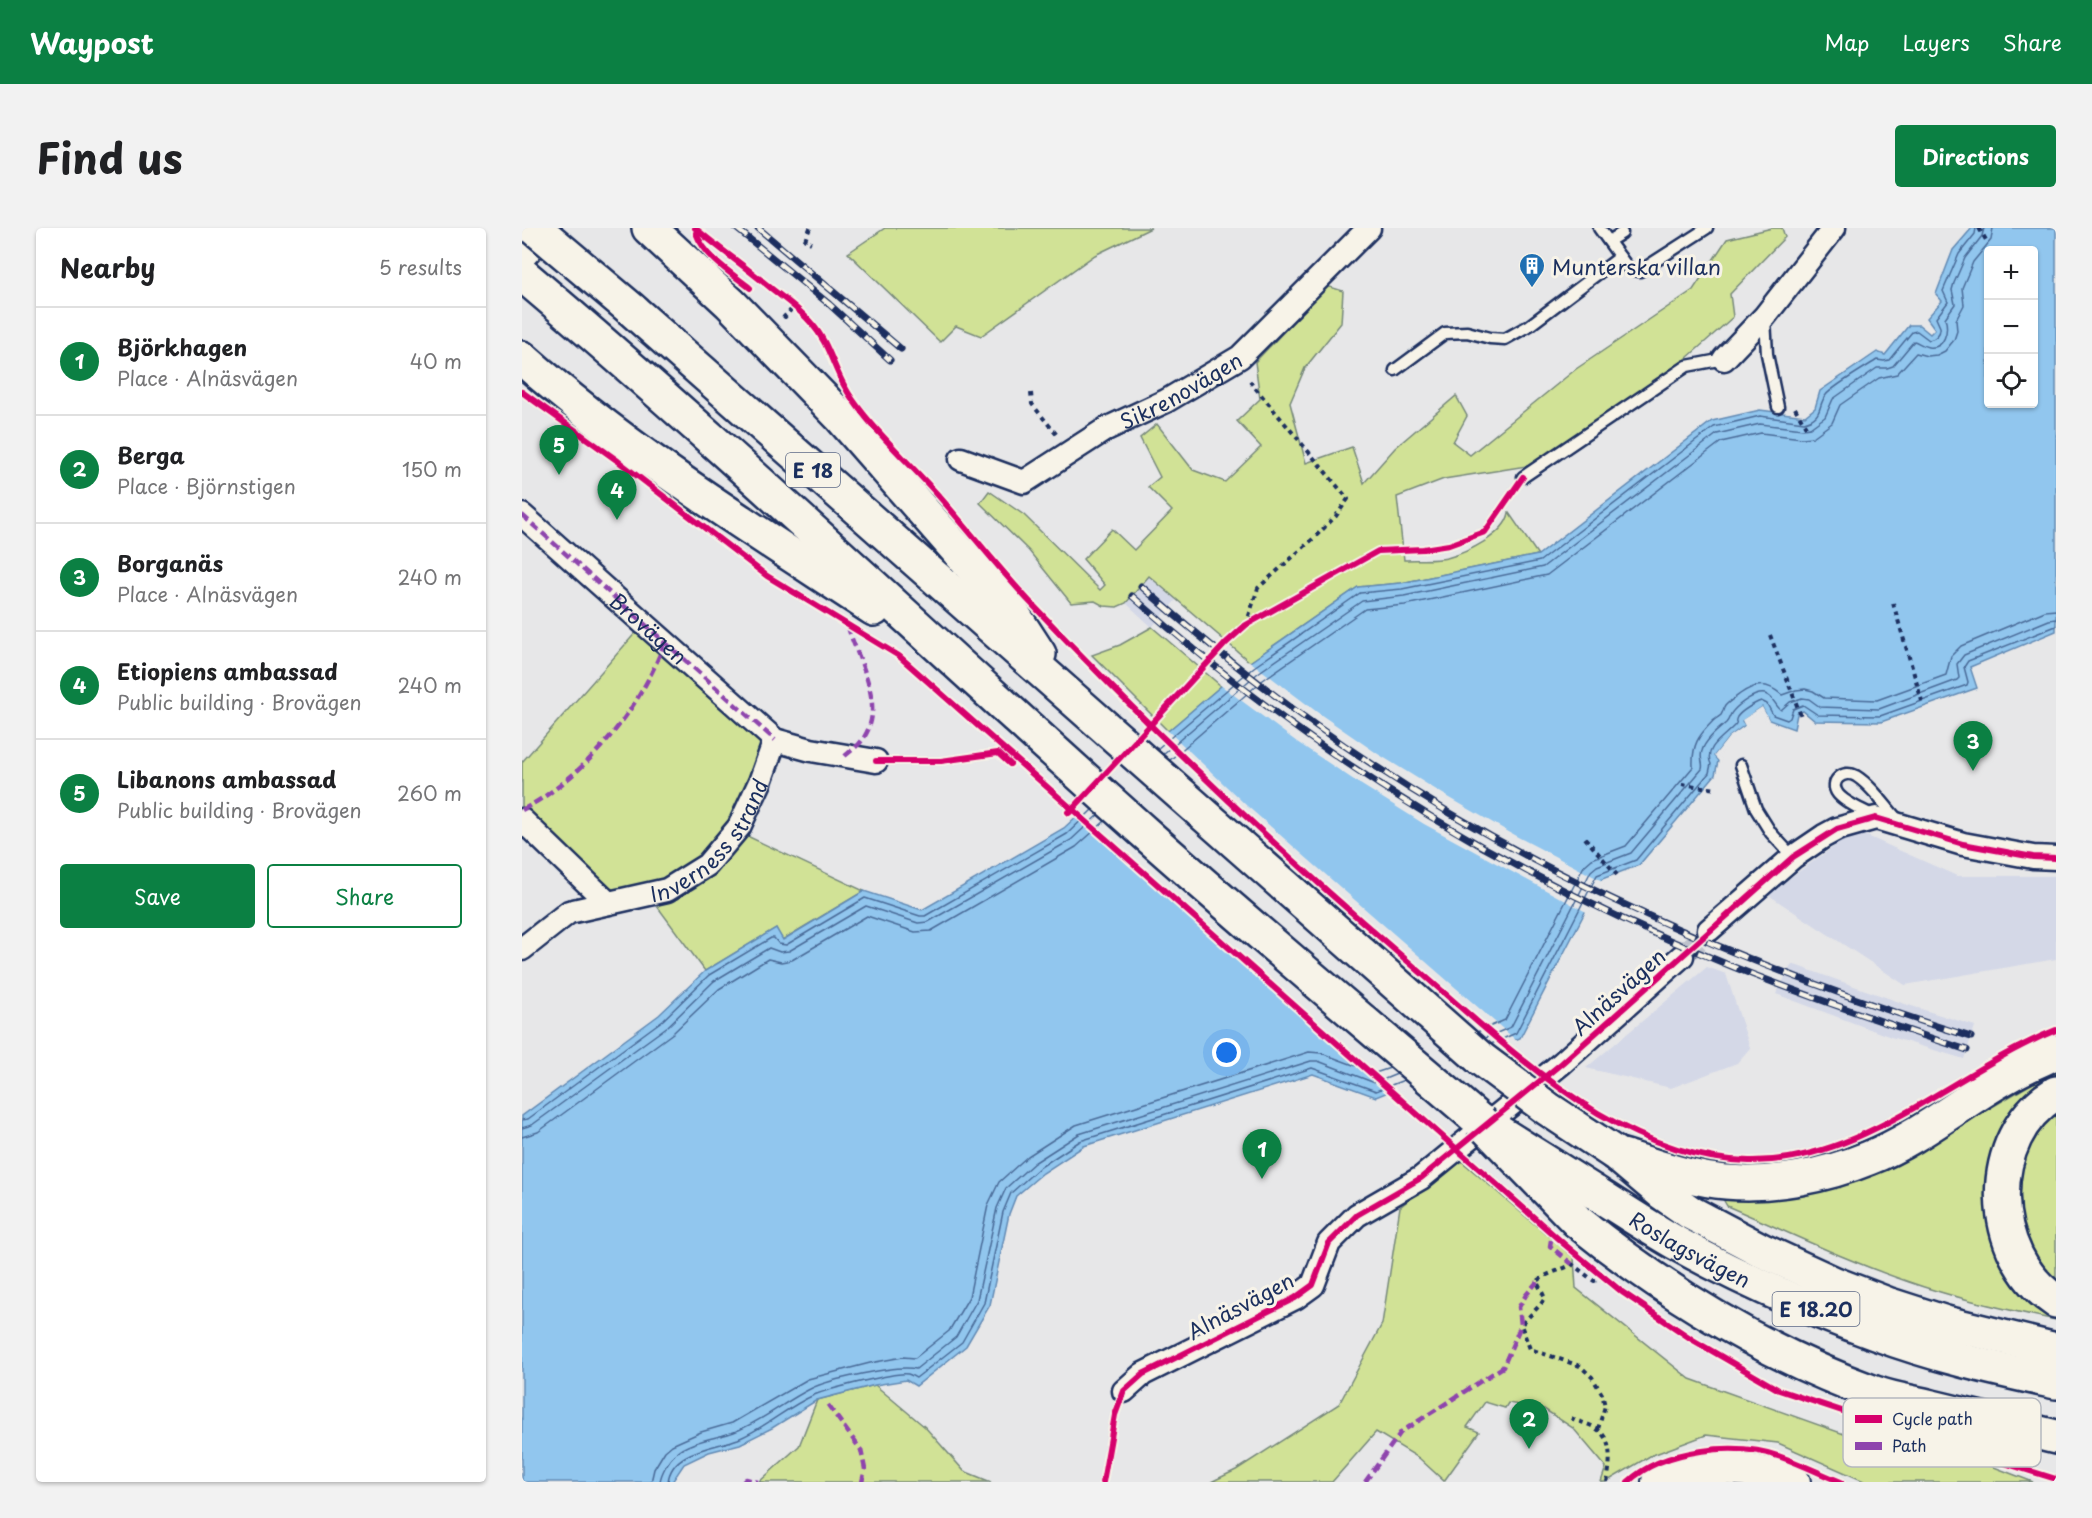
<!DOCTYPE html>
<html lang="en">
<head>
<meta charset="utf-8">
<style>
	:root { --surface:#fff; --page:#f2f2f2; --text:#202124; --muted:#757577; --line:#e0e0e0; --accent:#0b8043 }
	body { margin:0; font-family:"Playpen Sans",sans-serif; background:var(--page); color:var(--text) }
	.controls { position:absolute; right:18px; top:18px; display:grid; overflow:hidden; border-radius:6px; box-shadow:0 2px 4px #0004 }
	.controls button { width:54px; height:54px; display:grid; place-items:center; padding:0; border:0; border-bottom:2px solid var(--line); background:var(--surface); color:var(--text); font:30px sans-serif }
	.you { position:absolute; left:705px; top:825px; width:21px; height:21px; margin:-15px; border:4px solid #fff; border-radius:50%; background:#1a73e8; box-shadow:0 0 0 9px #1a73e833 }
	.badge { display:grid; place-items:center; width:39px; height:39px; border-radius:50%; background:var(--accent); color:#fff; font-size:20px; font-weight:700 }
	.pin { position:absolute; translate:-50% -50px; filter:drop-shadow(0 2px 3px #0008) }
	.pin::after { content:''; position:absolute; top:32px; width:21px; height:18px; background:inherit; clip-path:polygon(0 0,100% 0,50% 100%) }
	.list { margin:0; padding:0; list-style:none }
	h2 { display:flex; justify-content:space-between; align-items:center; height:78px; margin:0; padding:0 24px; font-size:26px }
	h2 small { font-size:20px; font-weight:400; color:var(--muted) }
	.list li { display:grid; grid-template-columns:39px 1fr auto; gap:18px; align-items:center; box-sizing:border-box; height:108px; padding:0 24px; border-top:2px solid var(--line) }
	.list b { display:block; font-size:22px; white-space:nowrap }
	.list p { margin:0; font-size:20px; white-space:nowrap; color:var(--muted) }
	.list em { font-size:20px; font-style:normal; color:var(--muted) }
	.actions { display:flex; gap:12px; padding:18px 24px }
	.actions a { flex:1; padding:14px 0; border:2px solid var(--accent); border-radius:6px; text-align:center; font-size:21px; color:var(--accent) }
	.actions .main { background:var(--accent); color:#fff }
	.icon { flex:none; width:33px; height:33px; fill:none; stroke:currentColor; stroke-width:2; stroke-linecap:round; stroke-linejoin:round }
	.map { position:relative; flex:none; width:1534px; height:1254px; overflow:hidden; border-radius:6px }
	header { display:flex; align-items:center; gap:36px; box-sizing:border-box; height:84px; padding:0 30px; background:var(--accent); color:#fff }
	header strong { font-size:28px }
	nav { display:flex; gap:33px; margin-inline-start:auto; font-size:21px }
	.intro { display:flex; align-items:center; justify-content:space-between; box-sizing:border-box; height:144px; padding:0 36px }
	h1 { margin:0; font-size:42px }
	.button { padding:15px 27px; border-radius:6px; background:var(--accent); color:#fff; font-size:21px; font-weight:700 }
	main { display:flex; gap:36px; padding:0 36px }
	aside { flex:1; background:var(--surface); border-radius:6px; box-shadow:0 2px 4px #0004 }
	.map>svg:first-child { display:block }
	.built { fill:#d4d8e7 }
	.green { fill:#d1e296; stroke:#76887a; stroke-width:1.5 }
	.water { fill:#91c6ee; stroke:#628ab4; stroke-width:1.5; fill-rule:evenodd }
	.pier { fill:#e7e7e8 }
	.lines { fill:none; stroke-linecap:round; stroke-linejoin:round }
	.shore { stroke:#4a6b98; stroke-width:1.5 }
	.street-tunnel { stroke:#bec2cc; stroke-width:22; stroke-dasharray:22 11; stroke-linecap:butt }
	.lane-casing { stroke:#1b2f5e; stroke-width:15 }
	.street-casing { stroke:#1b2f5e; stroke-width:27 }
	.secondary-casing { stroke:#1b2f5e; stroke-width:36 }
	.primary-casing { stroke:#1b2f5e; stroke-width:38 }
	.highway-casing { stroke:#1b2f5e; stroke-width:38 }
	.path { stroke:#1b2f5e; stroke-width:4; stroke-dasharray:4.5 4.5; stroke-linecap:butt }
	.lane { stroke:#f7f3e8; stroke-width:10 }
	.street { stroke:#f7f3e8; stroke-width:22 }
	.secondary { stroke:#f7f3e8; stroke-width:32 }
	.primary { stroke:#f7f3e8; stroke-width:33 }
	.highway { stroke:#f7f3e8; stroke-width:33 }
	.rail-casing { stroke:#1b2f5e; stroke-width:7 }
	.rail { stroke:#f7f3e8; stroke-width:4.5; stroke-dasharray:14; stroke-linecap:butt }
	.primary-bridge-casing { stroke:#1b2f5e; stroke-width:38; stroke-linecap:butt }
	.highway-bridge-casing { stroke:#1b2f5e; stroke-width:38; stroke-linecap:butt }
	.primary-bridge { stroke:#f7f3e8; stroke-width:33 }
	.highway-bridge { stroke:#f7f3e8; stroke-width:33 }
	.quiet { stroke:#8e44ad; stroke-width:4.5; stroke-dasharray:9 4.5; stroke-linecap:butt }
	.cycleway-casing { stroke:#f7f3e8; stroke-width:10 }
	.cycleway { stroke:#d6006c; stroke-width:6 }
	.labels { text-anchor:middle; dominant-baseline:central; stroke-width:6; stroke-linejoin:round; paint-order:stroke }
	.shield { fill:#f7f3e8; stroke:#5d6a87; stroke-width:1.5 }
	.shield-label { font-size:20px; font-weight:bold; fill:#1b2f5e }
	.poi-label { font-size:21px; fill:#1b2f5e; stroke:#f7f3e8; text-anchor:start }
	.street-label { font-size:21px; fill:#1b2f5e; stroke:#f7f3e8 }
	.key { fill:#f7f3e8; stroke:#b5b8bf; stroke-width:1.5 }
	.key-label { font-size:16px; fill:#1b2f5e }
</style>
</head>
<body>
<header>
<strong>Waypost</strong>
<nav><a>Map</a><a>Layers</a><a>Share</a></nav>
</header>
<div class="intro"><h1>Find us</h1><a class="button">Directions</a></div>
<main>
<aside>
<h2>Nearby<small>5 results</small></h2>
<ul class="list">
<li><span class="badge">1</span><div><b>Björkhagen</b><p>Place · Alnäsvägen</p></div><em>40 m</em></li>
<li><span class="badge">2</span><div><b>Berga</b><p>Place · Björnstigen</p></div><em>150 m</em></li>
<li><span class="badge">3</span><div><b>Borganäs</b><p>Place · Alnäsvägen</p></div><em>240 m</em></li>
<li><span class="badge">4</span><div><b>Etiopiens ambassad</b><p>Public building · Brovägen</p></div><em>240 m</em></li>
<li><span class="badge">5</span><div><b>Libanons ambassad</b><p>Public building · Brovägen</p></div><em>260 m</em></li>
</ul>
<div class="actions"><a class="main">Save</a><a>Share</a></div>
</aside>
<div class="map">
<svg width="1534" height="1254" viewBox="0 0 1534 1254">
	<rect width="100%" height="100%" fill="#e7e7e8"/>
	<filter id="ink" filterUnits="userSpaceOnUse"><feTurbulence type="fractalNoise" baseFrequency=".0167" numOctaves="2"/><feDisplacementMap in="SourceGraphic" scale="12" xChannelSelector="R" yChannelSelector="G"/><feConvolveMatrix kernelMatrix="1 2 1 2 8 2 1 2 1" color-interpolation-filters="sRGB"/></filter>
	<g filter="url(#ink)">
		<!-- built -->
		<g class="built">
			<path d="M627 348 654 372 630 399 604 375Z"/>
			<path d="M1334 603 1435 648H1534V731L1383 757 1245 666Z"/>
			<path d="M1270 736 1380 775 1453 798 1442 831 1369 809 1254 766Z"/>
			<path d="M1185 739 1204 746 1228 820 1215 835 1149 860 1064 840Z"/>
		</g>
		<!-- green -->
		<g class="green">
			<path d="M363 0H629L573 27 459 108 434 98 418 114 326 25Z"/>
			<path d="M1250 0H1260L1263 9 1208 66 1211 89 1156 138 1011 237 922 251 875 269 882 332C895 331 912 333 925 330 944 325 983 307 987 285L1016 327 879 355 836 359 728 434 627 348 604 375 595 379 582 378 573 373 549 375 507 323 458 275 467 263 502 287 578 362 583 357 561 331 590 301 612 322 650 283 626 259 638 249 618 210 635 196 671 242 703 254 739 219 715 193 738 171 733 134 805 58 821 63 819 95 783 140 768 175 784 235 830 219 842 255 873 220 934 168 945 188 931 214 948 227 1054 141 1171 62 1205 11Z"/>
			<path d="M630 399 699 458 646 503 570 427 598 417Z"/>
			<path d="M116 402 237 510 239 532 203 607 157 646 101 666 73 653 11 593 0 579V534Z"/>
			<path d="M223 607 342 663 260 712 254 700 183 743 135 678 181 650Z"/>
			<path d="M1534 844V850L1480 912 1517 1071 1534 1092C1485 1082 1435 1071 1387 1054 1325 1033 1266 1004 1205 978L1201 971 1236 969 1378 933 1516 852Z"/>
			<path d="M1534 882V1055C1523 1043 1508 1029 1502 1015 1491 991 1494 956 1501 932 1505 914 1522 894 1534 882Z"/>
			<path d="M937 931 1052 1030 1054 1060 1168 1151 1347 1215 1401 1223 1397 1225 1459 1234 1511 1254H1344L1256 1215 1184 1207 1128 1228 1084 1254H1079L1084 1239 1051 1200 1022 1181 986 1175 983 1180 963 1174 945 1199 957 1204 922 1253 897 1230 854 1204 810 1254H689L714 1242 817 1176 860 1096 878 979Z"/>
			<path d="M353 1157 403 1199 442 1243 469 1254H237L277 1218 295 1172Z"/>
		</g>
		<!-- water -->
		<path class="water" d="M1450 0H1534V403L1448 439 1455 460 1359 494 1293 493 1281 483 1275 486 1272 501 1247 492 1240 479 1220 493 1223 497 1207 509 1192 528 1196 533 1193 547 1117 637 1080 651 998 810 854 869 791 846 562 918 521 945 494 968 487 986 468 1077 444 1118 394 1158 384 1152 353 1157 295 1172 250 1200 218 1216 187 1224 162 1236 150 1254H0V888L137 787 183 743 254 700 261 712 342 663 400 682 542 600 646 503 699 458 728 434 836 359 879 355 1016 327 1190 193 1238 182 1283 188 1293 180 1298 163 1355 124 1363 127 1387 97H1397L1408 106 1413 101 1405 90 1420 73 1414 66 1431 22ZM1466 22H1512V176H1466Z"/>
		<!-- pier -->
		<g class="pier">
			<path d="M726 432 795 484 856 526 921 566 992 607 1082 654 1066 685 902 596 838 556 775 514 697 456Z"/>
			<path d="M1240 479 1247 492 1245 494 1239 483 1224 493 1226 499 1209 511 1196 528 1199 532V535L1192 528 1207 509 1223 498 1220 492Z"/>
			<path d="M644 501 725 578 996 814 867 867 551 588Z"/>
		</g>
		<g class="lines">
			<!-- shore -->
			<g class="shore">
				<path d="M635 521 732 439 838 365 880 361 1018 333 1192 199 1238 188 1282 194C1302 189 1295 178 1304 167 1310 159 1344 139 1355 132L1362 133 1367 132 1390 104 1395 103 1407 112C1413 111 1419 106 1418 99L1414 90 1426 74 1421 63 1437 26 1453 6 1454 0"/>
				<path d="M641 526 736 445 840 373 882 368 1021 339 1195 206 1238 196 1281 201 1288 200 1303 189 1311 171 1355 140H1365L1371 138 1392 113C1396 114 1400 118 1406 119 1423 122 1427 102 1423 90L1433 76 1430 62 1432 55 1443 30 1460 8 1462 0"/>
				<path d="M648 532 741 452 843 381 883 377 1025 347 1199 214 1239 205 1280 210 1291 209 1310 195 1318 177 1357 150 1375 146 1394 125 1405 128 1415 127 1423 123 1432 112 1435 103 1434 92 1442 77 1440 60 1451 34 1469 12 1471 0"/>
				<path d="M955 804 983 792 1062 638 1070 631 1104 618 1171 539C1170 517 1176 508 1191 493 1192 492 1198 488 1199 487 1201 484 1201 481 1203 478 1207 473 1213 470 1218 466 1234 455 1245 454 1260 467L1274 462 1283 461 1291 463 1302 470 1355 472 1424 447 1429 428 1439 418 1523 383 1534 382"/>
				<path d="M963 810 989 799 1069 643 1075 638 1109 625 1180 541C1182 535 1177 530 1180 523 1183 512 1196 502 1204 495 1208 491 1207 487 1211 483 1217 476 1233 464 1243 466 1252 469 1253 478 1259 482L1268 474 1280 470 1287 471 1298 479 1357 481 1435 452 1437 450 1435 436 1442 427 1527 392 1534 391"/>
				<path d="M969 816 994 805 1075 647 1114 632 1187 545 1189 536C1181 520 1203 508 1212 498 1218 492 1211 497 1215 489 1219 483 1233 475 1239 473L1245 476 1251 487 1265 492 1268 490 1271 481 1281 477 1296 487 1358 488 1445 457 1446 454 1442 439 1446 433 1534 398"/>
				<path d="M0 892 6 891 141 792 187 747 249 710H252L257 716 264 717 343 670 398 688H403L545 606 570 582"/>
				<path d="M0 900 10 897 146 798 192 753 247 720 258 724 267 723 344 678 396 695 406 694 549 612 576 587"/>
				<path d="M0 909 16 904 151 805 197 761 246 731 259 734 270 732 345 688 393 704 409 703 554 619 583 593"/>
				<path d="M129 1254 132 1241 143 1223 150 1217 179 1204 210 1195 286 1151 348 1135 381 1129 393 1130 427 1103 447 1069 466 977 477 954 506 928 554 897 787 824 799 825 853 845 868 840"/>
				<path d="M138 1254C139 1245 146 1233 153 1226 167 1213 195 1210 212 1204 239 1194 262 1174 288 1161 305 1152 376 1136 394 1141L434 1109 455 1072 475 980 484 960 512 935 557 906 789 833H796L853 855 875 846"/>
				<path d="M146 1254C149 1222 192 1220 216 1211 243 1200 265 1179 292 1167 304 1162 376 1143 386 1146 389 1147 392 1149 394 1150L440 1114 462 1075 481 984 489 965 517 940 558 913 790 840 854 863 882 852"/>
			</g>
			<!-- street-tunnel -->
			<path class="street-tunnel" d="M1160 728 1187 702"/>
			<defs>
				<g id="lane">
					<path d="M1087 13 1100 5"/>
					<path d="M1098 29 1107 41 1118 43 1185 0"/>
					<path d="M1243 91 1245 126 1256 179"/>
					<path d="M873 142 923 105 945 104 968 110 983 111 1008 97 1098 29 1077 0"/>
					<path d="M1001 249 1165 138 1202 131"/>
					<path d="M1219 537 1234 581 1249 605 1271 629"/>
					<path d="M1351 588C1341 582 1323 575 1316 566 1306 553 1322 541 1334 548 1350 558 1363 578 1376 592"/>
				</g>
				<g id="street">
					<path d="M1202 131 1243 88 1312 0"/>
					<path id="s1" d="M439 231 502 254 584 201 644 173 718 129 847 0"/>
					<path d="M0 287 253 512 289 522 354 533"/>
					<path d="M0 592 86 675"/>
					<path d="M1187 702 1271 629 1302 608 1315 601 1354 590 1441 616 1511 629 1534 630"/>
					<path id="s2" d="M0 721 47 684 145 662 185 637 217 599 238 554 253 512"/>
					<path d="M602 1163 621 1146 773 1070 791 1057 807 1015 835 987 899 950 1040 835 1160 728"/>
				</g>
				<g id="secondary">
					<path d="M0 24 23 0"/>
					<path d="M1136 1254C1191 1238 1217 1235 1272 1254"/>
				</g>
				<g id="primary">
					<path d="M1094 926 1139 964 1169 985 1241 1023 1313 1056 1365 1076 1424 1095 1534 1122"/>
					<path id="s3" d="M1072 964C1099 981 1126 999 1154 1015 1217 1050 1285 1080 1353 1105 1412 1127 1473 1141 1534 1154"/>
				</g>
				<g id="highway">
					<path d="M127 0 208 75 318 188 491 386 517 426"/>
					<path d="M0 46C213 226 414 419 622 604 732 702 846 797 958 893"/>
					<path d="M109 81 959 831"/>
					<path d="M0 130C108 226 232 302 352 381"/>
					<path d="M1534 865C1460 908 1465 1029 1534 1073"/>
					<path d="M1094 926C1127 936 1171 952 1204 954 1252 958 1303 948 1347 930 1398 910 1441 872 1489 846 1503 838 1519 832 1534 824"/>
					<path d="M1055 993C1144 1065 1245 1126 1353 1165 1371 1172 1391 1174 1410 1179 1452 1189 1493 1199 1534 1209"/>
				</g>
			</defs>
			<!-- lane casing -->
			<use href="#lane" class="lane-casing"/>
			<!-- street casing -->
			<use href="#street" class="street-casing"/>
			<!-- secondary casing -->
			<use href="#secondary" class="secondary-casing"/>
			<!-- primary casing -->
			<use href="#primary" class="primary-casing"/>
			<!-- highway casing -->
			<use href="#highway" class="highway-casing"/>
			<!-- path -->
			<g class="path">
				<path d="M288 0 283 12 289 15"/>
				<path d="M1457 0 1464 12"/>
				<path d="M261 87 263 89 272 78"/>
				<path d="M509 165 510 176 535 207"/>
				<path d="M1273 180 1284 199"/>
				<path d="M1371 375 1400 473"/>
				<path d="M724 397 736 360 793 309 814 288 826 271 725 150"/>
				<path d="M1248 407 1279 488"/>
				<path d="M1160 556 1194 561"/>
				<path d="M1063 610 1095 647"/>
				<path d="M1049 1190C1057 1194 1068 1196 1075 1201 1092 1213 1088 1237 1085 1254"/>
				<path d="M1076 1201 1083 1178 1080 1166 1070 1149 1058 1138 1008 1121 999 1097 1019 1076 1023 1070 1015 1054C1023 1045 1039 1043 1050 1036L1072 1053 1082 1050"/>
			</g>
			<!-- lane -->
			<use href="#lane" class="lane"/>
			<!-- street -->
			<use href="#street" class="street"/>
			<!-- secondary -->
			<use href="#secondary" class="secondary"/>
			<!-- primary -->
			<use href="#primary" class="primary"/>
			<!-- highway -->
			<use href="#highway" class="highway"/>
			<defs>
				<g id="rail">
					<path d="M214 0 307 76 368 132"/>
					<path d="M236 0 379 121"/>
					<path d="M619 358C692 422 768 482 850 536 1033 658 1240 744 1449 809"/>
					<path d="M610 368C788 527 988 649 1209 738 1287 769 1366 796 1445 822"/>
				</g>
			</defs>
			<!-- rail casing -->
			<use href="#rail" class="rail-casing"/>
			<!-- rail -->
			<use href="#rail" class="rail"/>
			<defs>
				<path id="primary-bridge" d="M978 905 1072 964"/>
				<g id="highway-bridge">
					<path d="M13 0 109 81"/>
					<path d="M959 831 1026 881 1094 926"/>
					<path d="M958 893 1055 993"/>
				</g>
			</defs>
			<!-- primary-bridge casing -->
			<use href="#primary-bridge" class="primary-bridge-casing"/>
			<!-- highway-bridge casing -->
			<use href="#highway-bridge" class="highway-bridge-casing"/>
			<!-- primary-bridge -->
			<use href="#primary-bridge" class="primary-bridge"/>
			<!-- highway-bridge -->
			<use href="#highway-bridge" class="highway-bridge"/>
			<!-- quiet -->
			<g class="quiet">
				<path id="s4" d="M0 287 253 512"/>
				<path d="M323 528C327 524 333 520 337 516 368 481 336 434 325 396"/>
				<path d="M0 582C64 548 119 481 143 413"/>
				<path d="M1029 1012 1028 1018 1050 1036"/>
				<path d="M306 1177 339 1222 343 1241 340 1254"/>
				<path d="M221 1254 224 1251 236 1254"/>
				<path d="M843 1254 879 1204 981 1139 999 1097 997 1079 1004 1067 1015 1054"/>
			</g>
			<defs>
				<g id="cycleway">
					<path d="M173 0C198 21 225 40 250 61 264 72 279 82 290 96 306 114 311 138 323 159 328 169 336 179 343 188 365 215 392 240 415 266 447 302 476 340 508 374 624 497 747 614 875 724 940 779 1003 841 1076 885 1122 912 1173 932 1227 933 1342 935 1432 843 1534 802"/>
					<path d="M174 5C183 29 209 45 228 60"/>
					<path d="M0 164 96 233 245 348 377 428 1042 1016 1100 1064 1171 1112 1257 1162 1380 1203 1534 1251"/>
					<path d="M354 533H419L476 525 488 536"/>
					<path d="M546 584 547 585 704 415 724 397 856 323 901 321 927 317 963 304 1001 249"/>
					<path d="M581 1254 593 1187 602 1163 621 1146 773 1070 791 1057 807 1015 835 987 899 950 927 927 1040 835 1271 629 1315 601 1354 590 1441 616 1511 629 1534 630"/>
					<path d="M1106 1254C1141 1221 1214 1213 1259 1229 1279 1236 1299 1246 1319 1254"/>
				</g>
			</defs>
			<!-- cycleway casing -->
			<use href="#cycleway" class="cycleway-casing"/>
			<!-- cycleway -->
			<use href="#cycleway" class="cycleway"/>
		</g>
	</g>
	<!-- icons -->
	<defs>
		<symbol id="building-pin" viewBox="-11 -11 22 30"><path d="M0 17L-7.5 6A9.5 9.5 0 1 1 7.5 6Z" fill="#1f6fb2" stroke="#f7f3e8"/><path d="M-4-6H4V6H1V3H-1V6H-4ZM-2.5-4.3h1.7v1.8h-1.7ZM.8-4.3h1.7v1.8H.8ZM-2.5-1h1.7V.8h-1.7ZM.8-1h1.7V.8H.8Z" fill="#fff"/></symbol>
	</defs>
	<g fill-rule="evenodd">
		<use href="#building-pin" x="995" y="23" width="30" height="40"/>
	</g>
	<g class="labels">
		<!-- shield labels -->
		<g class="shield">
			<rect x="264" y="225" width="54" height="34" rx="4.5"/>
			<rect x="1250.5" y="1064" width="87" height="34" rx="4.5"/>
		</g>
		<g class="shield-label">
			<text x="291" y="242">E 18</text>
			<text x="1294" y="1081">E 18.20</text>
		</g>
		<!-- poi labels -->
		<g class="poi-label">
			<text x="1030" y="38">Munterska villan</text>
		</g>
		<!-- street labels -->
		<g class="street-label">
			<text stroke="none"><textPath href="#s1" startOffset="249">Sikrenovägen</textPath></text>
			<text stroke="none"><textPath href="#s4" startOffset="170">Brovägen</textPath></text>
			<text stroke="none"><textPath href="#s2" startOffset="226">Inverness strand</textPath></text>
			<text transform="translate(1096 763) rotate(-42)">Alnäsvägen</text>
			<text stroke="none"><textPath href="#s3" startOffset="112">Roslagsvägen</textPath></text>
			<text transform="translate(718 1077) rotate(-28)">Alnäsvägen</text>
		</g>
	</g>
	<!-- legend -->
	<rect x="1321" y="1170" width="198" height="69" rx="9" class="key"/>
	<rect x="1333" y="1187" width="27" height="8" fill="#d6006c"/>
	<rect x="1333" y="1214" width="27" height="8" fill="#8e44ad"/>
	<g class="key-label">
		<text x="1370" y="1197">Cycle path</text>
		<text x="1370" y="1224">Path</text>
	</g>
</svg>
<div class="controls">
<button>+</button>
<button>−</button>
<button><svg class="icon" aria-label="locate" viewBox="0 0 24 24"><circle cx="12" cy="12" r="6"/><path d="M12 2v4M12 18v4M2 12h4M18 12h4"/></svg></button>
</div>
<div class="you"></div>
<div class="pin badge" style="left:740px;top:951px">1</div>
<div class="pin badge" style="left:1007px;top:1221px">2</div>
<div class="pin badge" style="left:1451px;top:543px">3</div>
<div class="pin badge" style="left:95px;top:292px">4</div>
<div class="pin badge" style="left:37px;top:247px">5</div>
</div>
</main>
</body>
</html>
